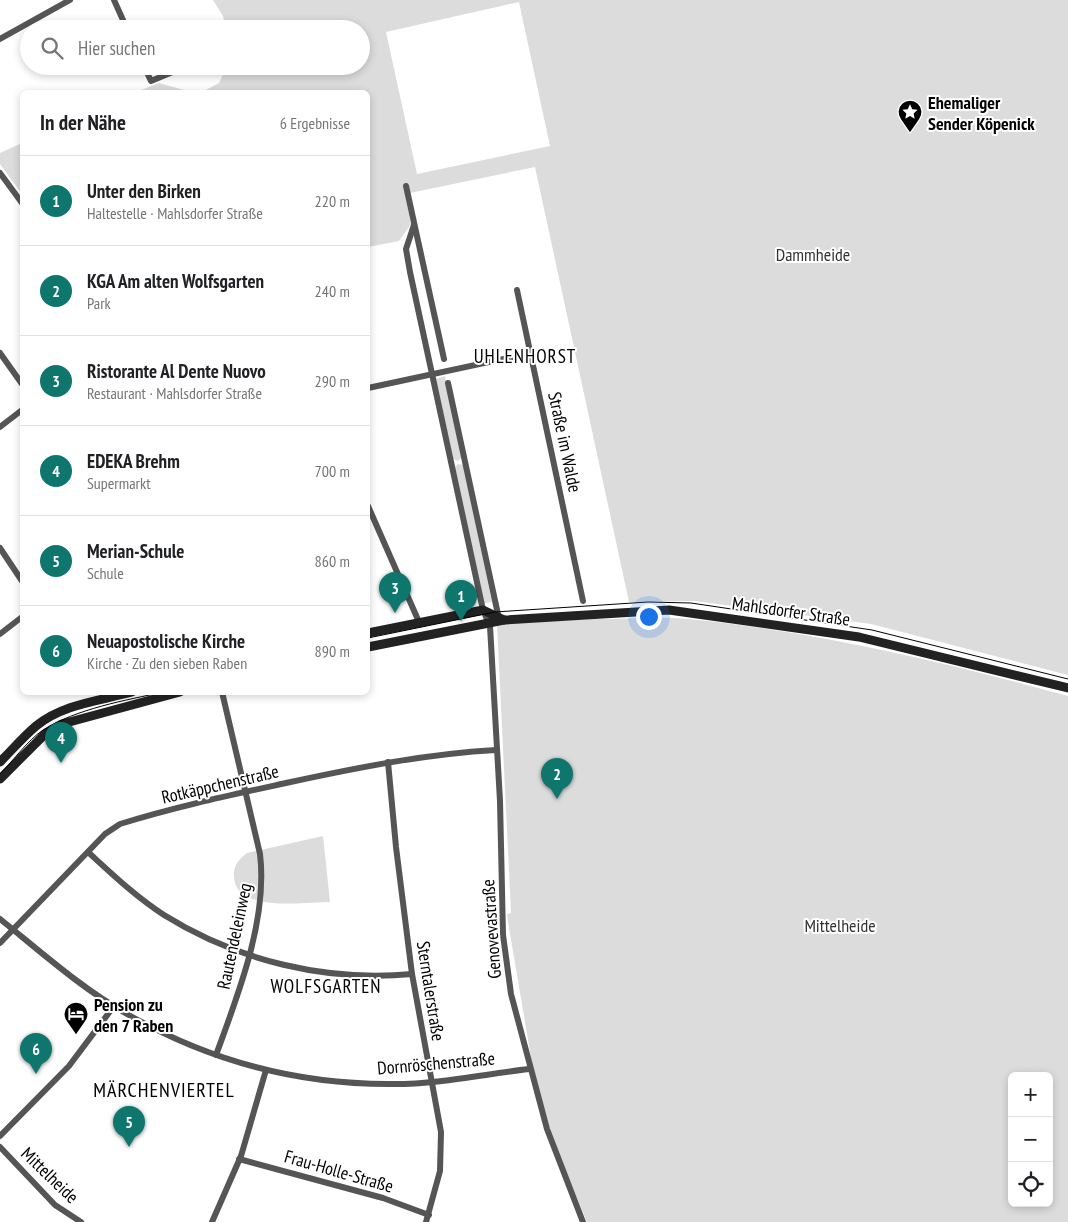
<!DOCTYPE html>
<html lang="de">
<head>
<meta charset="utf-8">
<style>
	:root { --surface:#fff; --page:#f6f6f6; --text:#202124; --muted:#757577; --line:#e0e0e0; --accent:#0f766e }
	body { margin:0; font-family:"PT Sans Narrow",sans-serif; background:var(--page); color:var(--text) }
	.controls { position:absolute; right:15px; bottom:15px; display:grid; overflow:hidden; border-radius:8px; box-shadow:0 2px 8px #0003 }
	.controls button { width:45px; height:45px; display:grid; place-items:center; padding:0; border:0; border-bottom:1px solid var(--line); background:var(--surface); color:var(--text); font:25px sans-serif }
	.you { position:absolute; left:648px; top:616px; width:18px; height:18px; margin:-12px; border:4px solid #fff; border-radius:50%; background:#1a73e8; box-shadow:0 0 0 8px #1a73e833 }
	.badge { display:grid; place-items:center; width:32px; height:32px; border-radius:50%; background:var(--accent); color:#fff; font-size:16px; font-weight:700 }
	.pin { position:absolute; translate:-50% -41px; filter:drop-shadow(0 1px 2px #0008) }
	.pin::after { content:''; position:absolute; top:26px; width:18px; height:15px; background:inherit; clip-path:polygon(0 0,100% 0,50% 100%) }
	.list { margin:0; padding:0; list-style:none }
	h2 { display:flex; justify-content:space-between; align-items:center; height:65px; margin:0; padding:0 20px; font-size:21px }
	h2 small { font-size:16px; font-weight:400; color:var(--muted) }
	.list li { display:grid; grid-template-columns:32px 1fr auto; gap:15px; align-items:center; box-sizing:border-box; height:90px; padding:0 20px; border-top:1px solid var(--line) }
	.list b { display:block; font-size:19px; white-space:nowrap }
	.list p { margin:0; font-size:16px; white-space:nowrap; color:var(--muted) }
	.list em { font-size:16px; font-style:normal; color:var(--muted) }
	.icon { flex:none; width:28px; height:28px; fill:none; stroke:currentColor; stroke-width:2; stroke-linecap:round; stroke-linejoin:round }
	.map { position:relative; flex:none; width:1068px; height:1222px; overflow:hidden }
	.search { position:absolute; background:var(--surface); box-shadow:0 2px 8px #0003; left:20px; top:20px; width:350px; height:55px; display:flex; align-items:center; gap:12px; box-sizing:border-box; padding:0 18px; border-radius:28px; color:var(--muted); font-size:19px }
	.panel { position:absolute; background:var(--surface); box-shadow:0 2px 8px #0003; left:20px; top:90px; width:350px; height:605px; border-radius:8px }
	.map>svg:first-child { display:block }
	.green { fill:#dcdcdc; fill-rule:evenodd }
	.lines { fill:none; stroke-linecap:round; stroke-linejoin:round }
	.minor { stroke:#555; stroke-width:6 }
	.secondary { stroke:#222; stroke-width:9 }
	.tram { stroke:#000; stroke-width:1 }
	.labels { text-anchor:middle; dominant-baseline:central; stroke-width:4; stroke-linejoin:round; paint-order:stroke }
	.poi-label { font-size:18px; font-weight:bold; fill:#000; stroke:#fff; text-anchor:start }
	.park-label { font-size:18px; fill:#333; stroke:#fff }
	.street-label { font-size:18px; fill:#000; stroke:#fff }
	.neighbourhood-label { font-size:19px; letter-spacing:1px; fill:#000; stroke:#fff }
	.quarter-label { font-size:20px; letter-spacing:1px; fill:#000; stroke:#fff }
</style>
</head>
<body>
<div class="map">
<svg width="1068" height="1222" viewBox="0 0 1068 1222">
	<rect width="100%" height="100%" fill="#fff"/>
	<!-- green -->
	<g class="green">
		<path d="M213 0H1068V675L871 624 694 601 629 602 535 167 405 194 411 224 399 241 368 247V92H202L219 83 227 66H361V29H226L223 16ZM519 2 550 146 417 174 386 32Z"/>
		<path d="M159 83 191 92H136Z"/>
		<path d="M22 143V194L0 164V153Z"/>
		<path d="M445 376 461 458 458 461 453 459 436 379Z"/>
		<path d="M458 464 463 465 492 602 484 603 455 467Z"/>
		<path d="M595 619C626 619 658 616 689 619 817 632 945 662 1068 696V1222H587L553 1140 533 1069 508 922 507 914 511 913 497 624ZM1012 1076H1049V1203H1012Z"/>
		<path d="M323 836 330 902C305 902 234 913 234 876 233 866 239 859 247 853Z"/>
	</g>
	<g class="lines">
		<!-- minor -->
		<g class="minor">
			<path d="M114 0 127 29"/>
			<path d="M0 39 70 0"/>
			<path d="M144 66 151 81 187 66"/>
			<path d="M0 173 22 203"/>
			<path d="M406 186 444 359"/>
			<path d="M414 225 406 249 410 272 483 610 490 626 500 801 503 935 511 994 547 1129 583 1222"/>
			<path d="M517 290 583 601"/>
			<path d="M0 353 22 384"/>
			<path d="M448 383 499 619"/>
			<path d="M368 388 531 353"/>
			<path d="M0 427 22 410"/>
			<path d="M368 506 419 622"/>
			<path d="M0 548 22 581"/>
			<path d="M0 634 22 617"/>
			<path d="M388 762 396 847 412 974 441 1132 440 1171 426 1222"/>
			<path d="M88 852C112 874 136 897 164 915 238 961 326 982 412 974"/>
			<path d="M0 919C41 952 81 988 127 1014 209 1061 299 1085 394 1084 439 1084 485 1074 529 1069"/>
			<path d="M0 943 105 834 120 824C174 807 231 795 286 783 356 768 424 754 496 750"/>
			<path d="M216 1055C238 995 268 919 260 854L222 692"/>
			<path d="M0 1136 69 1066 114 1006"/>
			<path d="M0 1147 55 1205 81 1222"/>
			<path d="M239 1159 383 1198 429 1215"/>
			<path d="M212 1222 241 1156 266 1070"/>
		</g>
		<!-- secondary -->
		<g class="secondary">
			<path d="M368 633 483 610 504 620"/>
			<path d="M368 647 504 620 669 610 859 637 1068 688"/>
			<path d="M0 762C12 750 23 737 36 726 63 704 99 701 132 692"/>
			<path d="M0 779 45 734 62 724 180 692"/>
		</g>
		<!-- tram -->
		<g class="tram">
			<path d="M368 638 495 612 648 602 691 603 872 630 1068 679"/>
			<path d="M0 774C14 760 27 741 43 730 76 709 126 700 164 692"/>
		</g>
	</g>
	<!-- icons -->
	<defs>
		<symbol id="sight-pin" viewBox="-11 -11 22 30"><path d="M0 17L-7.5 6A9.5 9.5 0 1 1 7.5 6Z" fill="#000" stroke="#fff"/><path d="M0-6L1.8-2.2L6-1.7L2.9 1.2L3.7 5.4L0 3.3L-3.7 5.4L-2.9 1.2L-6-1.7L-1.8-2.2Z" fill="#fff"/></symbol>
		<symbol id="hotel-pin" viewBox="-11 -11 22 30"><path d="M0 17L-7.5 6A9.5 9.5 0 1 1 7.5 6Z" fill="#000" stroke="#fff"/><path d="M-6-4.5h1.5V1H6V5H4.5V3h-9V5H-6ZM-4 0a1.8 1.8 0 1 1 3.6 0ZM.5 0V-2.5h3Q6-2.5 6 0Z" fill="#fff"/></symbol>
	</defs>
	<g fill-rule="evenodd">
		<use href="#sight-pin" x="896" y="98" width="28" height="38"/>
		<use href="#hotel-pin" x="62" y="1000" width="28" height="38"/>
	</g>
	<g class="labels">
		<!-- poi labels -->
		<g class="poi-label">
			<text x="928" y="102">Ehemaliger<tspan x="928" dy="21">Sender Köpenick</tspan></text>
			<text x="94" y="1004">Pension zu<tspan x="94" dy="21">den 7 Raben</tspan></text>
		</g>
		<!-- park labels -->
		<g class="park-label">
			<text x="813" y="254">Dammheide</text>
			<text x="840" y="925">Mittelheide</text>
		</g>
		<!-- street labels -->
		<g class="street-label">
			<text transform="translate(565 442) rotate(78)">Straße im Walde</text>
			<text transform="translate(791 611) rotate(8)">Mahlsdorfer Straße</text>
			<text transform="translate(220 784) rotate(-13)">Rotkäppchenstraße</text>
			<text transform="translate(491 929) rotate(-94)">Genovevastraße</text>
			<text transform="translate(234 936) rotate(-78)">Rautendeleinweg</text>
			<text transform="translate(431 991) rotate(81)">Sterntalerstraße</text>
			<text transform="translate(436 1063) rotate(-5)">Dornröschenstraße</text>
			<text transform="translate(339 1171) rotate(16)">Frau-Holle-Straße</text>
			<text transform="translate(50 1175) rotate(44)">Mittelheide</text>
		</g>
		<!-- neighbourhood labels -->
		<g class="neighbourhood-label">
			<text x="525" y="356">UHLENHORST</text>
			<text x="326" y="986">WOLFSGARTEN</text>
		</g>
		<!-- quarter labels -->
		<g class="quarter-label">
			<text x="164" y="1090">MÄRCHENVIERTEL</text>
		</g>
	</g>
</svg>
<div class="controls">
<button>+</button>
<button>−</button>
<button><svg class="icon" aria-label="locate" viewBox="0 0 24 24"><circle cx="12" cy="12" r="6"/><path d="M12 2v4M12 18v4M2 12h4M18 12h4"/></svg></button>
</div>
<div class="you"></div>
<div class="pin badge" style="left:461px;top:621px">1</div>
<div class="pin badge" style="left:557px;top:799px">2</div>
<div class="pin badge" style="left:395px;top:613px">3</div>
<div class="pin badge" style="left:61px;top:763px">4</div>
<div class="pin badge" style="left:129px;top:1147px">5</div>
<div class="pin badge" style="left:36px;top:1074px">6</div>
<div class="search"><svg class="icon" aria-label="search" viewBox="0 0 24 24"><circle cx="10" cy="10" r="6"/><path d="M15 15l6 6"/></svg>Hier suchen</div>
<section class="panel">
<h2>In der Nähe<small>6 Ergebnisse</small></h2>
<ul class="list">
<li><span class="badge">1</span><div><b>Unter den Birken</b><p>Haltestelle · Mahlsdorfer Straße</p></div><em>220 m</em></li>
<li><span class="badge">2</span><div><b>KGA Am alten Wolfsgarten</b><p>Park</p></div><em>240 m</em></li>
<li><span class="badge">3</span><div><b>Ristorante Al Dente Nuovo</b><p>Restaurant · Mahlsdorfer Straße</p></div><em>290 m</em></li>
<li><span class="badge">4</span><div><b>EDEKA Brehm</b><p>Supermarkt</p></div><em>700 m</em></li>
<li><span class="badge">5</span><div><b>Merian-Schule</b><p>Schule</p></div><em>860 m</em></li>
<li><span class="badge">6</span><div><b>Neuapostolische Kirche</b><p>Kirche · Zu den sieben Raben</p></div><em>890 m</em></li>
</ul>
</section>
</div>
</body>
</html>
